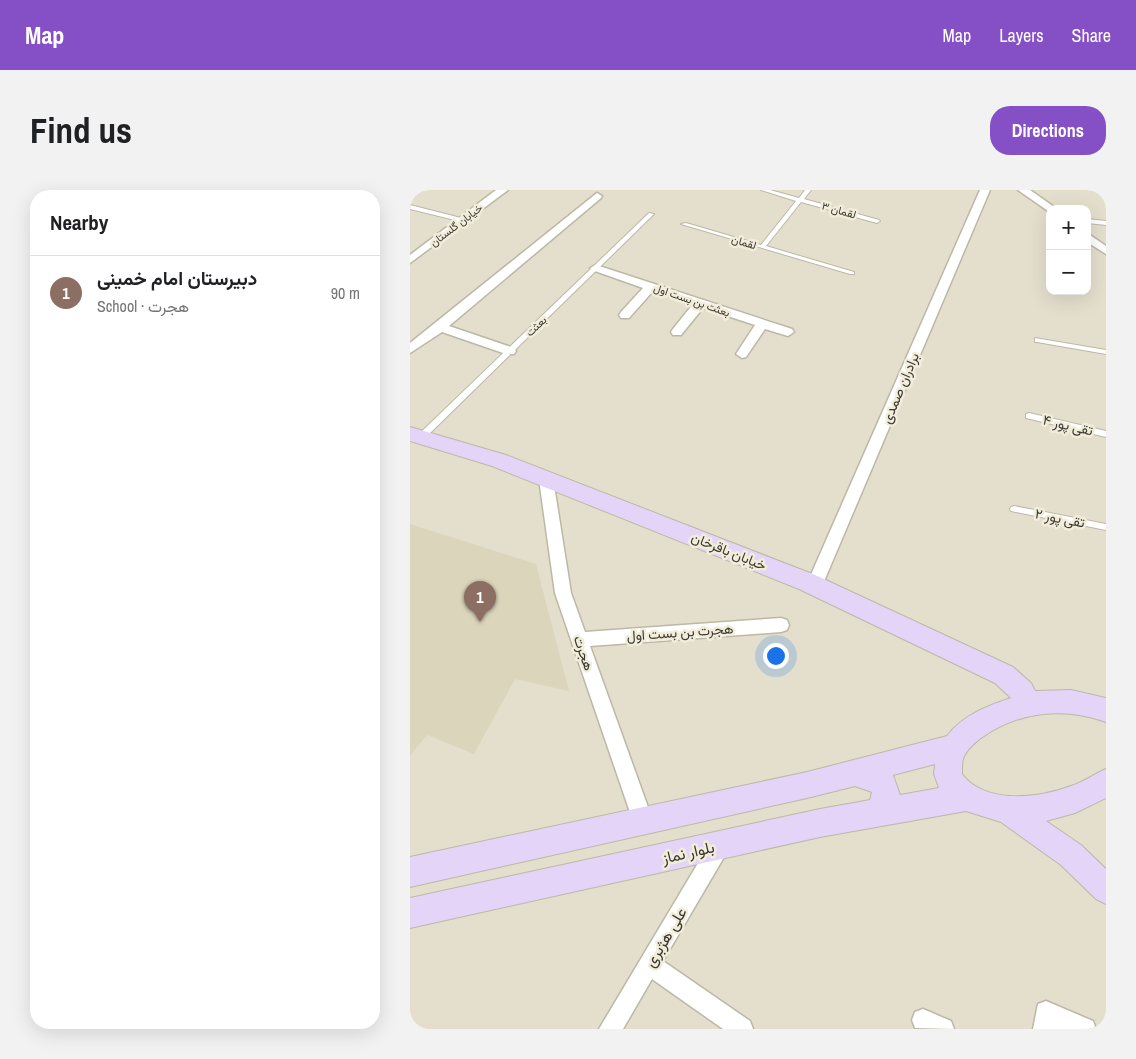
<!DOCTYPE html>
<html lang="en">
<head>
<meta charset="utf-8">
<style>
	:root { --surface:#fff; --page:#f2f2f2; --text:#202124; --muted:#757577; --line:#e0e0e0; --accent:#854fc6 }
	body { margin:0; font-family:"Archivo Narrow",Vazirmatn,sans-serif; background:var(--page); color:var(--text) }
	.controls { position:absolute; right:15px; top:15px; display:grid; overflow:hidden; border-radius:10px; box-shadow:0 5px 20px #0002 }
	.controls button { width:45px; height:45px; display:grid; place-items:center; padding:0; border:0; border-bottom:1px solid var(--line); background:var(--surface); color:var(--text); font:25px sans-serif }
	.you { position:absolute; left:365px; top:465px; width:18px; height:18px; margin:-12px; border:4px solid #fff; border-radius:50%; background:#1a73e8; box-shadow:0 0 0 8px #1a73e833 }
	.badge { display:grid; place-items:center; width:32px; height:32px; border-radius:50%; background:var(--accent); color:#fff; font-size:16px; font-weight:700 }
	.pin { position:absolute; translate:-50% -41px; filter:drop-shadow(0 1px 2px #0008) }
	.pin::after { content:''; position:absolute; top:26px; width:18px; height:15px; background:inherit; clip-path:polygon(0 0,100% 0,50% 100%) }
	.list { margin:0; padding:0; list-style:none }
	h2 { display:flex; justify-content:space-between; align-items:center; height:65px; margin:0; padding:0 20px; font-size:21px }
	h2 small { font-size:16px; font-weight:400; color:var(--muted) }
	.list li { display:grid; grid-template-columns:32px 1fr auto; gap:15px; align-items:center; box-sizing:border-box; height:75px; padding:0 20px; border-top:1px solid var(--line) }
	.list b { display:block; font-size:19px; white-space:nowrap }
	.list p { margin:0; font-size:16px; white-space:nowrap; color:var(--muted) }
	.list em { font-size:16px; font-style:normal; color:var(--muted) }
	.map { position:relative; flex:none; width:696px; height:839px; overflow:hidden; border-radius:20px }
	header { display:flex; align-items:center; gap:30px; box-sizing:border-box; height:70px; padding:0 25px; background:var(--accent); color:#fff }
	header strong { font-size:24px }
	nav { display:flex; gap:28px; margin-inline-start:auto; font-size:18px }
	.intro { display:flex; align-items:center; justify-content:space-between; box-sizing:border-box; height:120px; padding:0 30px }
	h1 { margin:0; font-size:35px }
	.button { padding:12px 22px; border-radius:20px; background:var(--accent); color:#fff; font-size:18px; font-weight:700 }
	main { display:flex; gap:30px; padding:0 30px }
	aside { flex:1; background:var(--surface); border-radius:20px; box-shadow:0 5px 20px #0002 }
	.map>svg:first-child { display:block }
	.built { fill:#dbd5bb }
	.lines { fill:none; stroke-linecap:round; stroke-linejoin:round }
	.lane-casing { stroke:#bcb8a6; stroke-width:2 }
	.street-casing { stroke:#bcb8a6; stroke-width:3 }
	.secondary-casing { stroke:#bcb8a6; stroke-width:2 }
	.lane { fill:#fff; fill-rule:evenodd }
	.street { fill:#fff; fill-rule:evenodd }
	.secondary { fill:#e3d4f8; fill-rule:evenodd }
	.labels { text-anchor:middle; dominant-baseline:central; stroke-width:5; stroke-linejoin:round; paint-order:stroke }
	.far-street-label { font-size:11px; fill:#3b3932; stroke:#f1edda }
	.street-label { font-size:14px; fill:#3b3932; stroke:#f1edda }
	.near-street-label { font-size:16px; fill:#3b3932; stroke:#f1edda }
</style>
</head>
<body>
<header>
<strong>Map</strong>
<nav><a>Map</a><a>Layers</a><a>Share</a></nav>
</header>
<div class="intro"><h1>Find us</h1><a class="button">Directions</a></div>
<main>
<aside>
<h2>Nearby<small></small></h2>
<ul class="list">
<li><span class="badge" style="background:#8d6e63">1</span><div><b>دبیرستان امام خمینی</b><p>School · هجرت</p></div><em>90 m</em></li>
</ul>
</aside>
<div class="map">
<svg width="696" height="839" viewBox="0 0 696 839">
	<rect width="100%" height="100%" fill="#e4dfcd"/>
	<!-- built -->
	<path class="built" d="M0 334 126 374 159 501 105 489 64 564 17 545 0 566Z"/>
	<g class="lines">
		<defs>
			<g id="lane">
				<path d="M351 0H360L389 8 395 0H401L394 9 469 30 470 31 467 33 391 12 356 56 444 82V84H440L271 34 276 33 351 55 386 11Z"/>
				<path d="M0 15 55 29 56 30 53 32 0 19Z"/>
				<path d="M239 23 244 24 14 249H8V245Z"/>
				<path d="M677 29 696 31V35L677 33Z"/>
				<path d="M625 148 696 160V164L627 152H625Z"/>
				<path d="M619 223 696 241V247L616 228V224Z"/>
				<path d="M604 316 696 334V340L601 321 600 319 601 317Z"/>
			</g>
			<g id="street">
				<path d="M86 0H98L0 73V65Z"/>
				<path d="M570 0H580L412 396 410 401 404 403 398 401 396 396Z"/>
				<path d="M608 0H620L647 19H640L638 21Z"/>
				<path d="M187 3 192 6 191 8 39 136 104 158 106 161 104 164H96L32 142 0 163V153Z"/>
				<path d="M677 43 696 56V64L677 52Z"/>
				<path d="M186 75 382 139 384 142 378 146 355 139 336 167 332 168 326 164 345 135 293 118 271 145H263L261 142 263 139 283 114 243 101 219 128H211L209 125 211 122 233 98 182 80 180 78Z"/>
				<path d="M136 284 141 285 143 289 161 403 175 442 371 428 377 430 379 435 377 440 371 442 180 456 243 631 240 638 233 641 226 638 223 631 145 403 129 289 131 285Z"/>
				<path d="M310 645 317 648 320 655 317 662 253 771 340 831 343 839H313L242 789 213 839H189L303 648Z"/>
				<path d="M636 811 683 831 686 839H623L628 814Z"/>
				<path d="M513 819 541 831 544 839 505 838 502 830 505 822Z"/>
			</g>
			<path id="secondary" d="M0 237 96 265 405 385 603 477 621 493 625 501 661 500 696 508V532C655 517 610 521 574 546 566 551 556 560 553 569 552 573 552 579 552 584 576 615 629 608 661 596 674 592 684 584 696 579V608L665 623 636 631 671 655 696 679V714L686 709 651 675 591 632 556 621 410 647 0 738V708L410 619 460 610 462 602 445 596 397 608 0 697V667L397 582 537 546C553 525 577 516 601 508L585 493 389 399 82 276 0 251ZM525 574 524 584 529 598 490 605 483 585Z"/>
		</defs>
		<!-- lane casing -->
		<use href="#lane" class="lane-casing"/>
		<!-- street casing -->
		<use href="#street" class="street-casing"/>
		<!-- secondary casing -->
		<use href="#secondary" class="secondary-casing"/>
		<!-- lane -->
		<use href="#lane" class="lane"/>
		<!-- street -->
		<use href="#street" class="street"/>
		<!-- secondary -->
		<use href="#secondary" class="secondary"/>
	</g>
	<g class="labels">
		<!-- far-street labels -->
		<g class="far-street-label">
			<text transform="translate(429 20) rotate(16)">لقمان ۳</text>
			<text transform="translate(46 35) rotate(-37)">خیابان گلستان</text>
			<text transform="translate(334 52) rotate(16)">لقمان</text>
			<text transform="translate(282 110) rotate(19)">بعثت بن بست اول</text>
			<text transform="translate(126 136) rotate(-44)">بعثت</text>
		</g>
		<!-- street labels -->
		<g class="street-label">
			<text transform="translate(490 198) rotate(-67)">برادران صمدی</text>
			<text transform="translate(658 235) rotate(13)">تقی پور ۴</text>
			<text transform="translate(650 328) rotate(11)">تقی پور ۲</text>
			<text transform="translate(319 361) rotate(22)">خیابان باقرخان</text>
			<text transform="translate(270 442) rotate(-4)">هجرت بن بست اول</text>
			<text transform="translate(174 463) rotate(71)">هجرت</text>
		</g>
		<!-- near-street labels -->
		<g class="near-street-label">
			<text transform="translate(278 662) rotate(-13)">بلوار نماز</text>
			<text transform="translate(255 747) rotate(-59)">علی هژبری</text>
		</g>
	</g>
</svg>
<div class="controls">
<button>+</button>
<button>−</button>
</div>
<div class="you"></div>
<div class="pin badge" style="left:70px;top:432px;background:#8d6e63">1</div>
</div>
</main>
</body>
</html>
